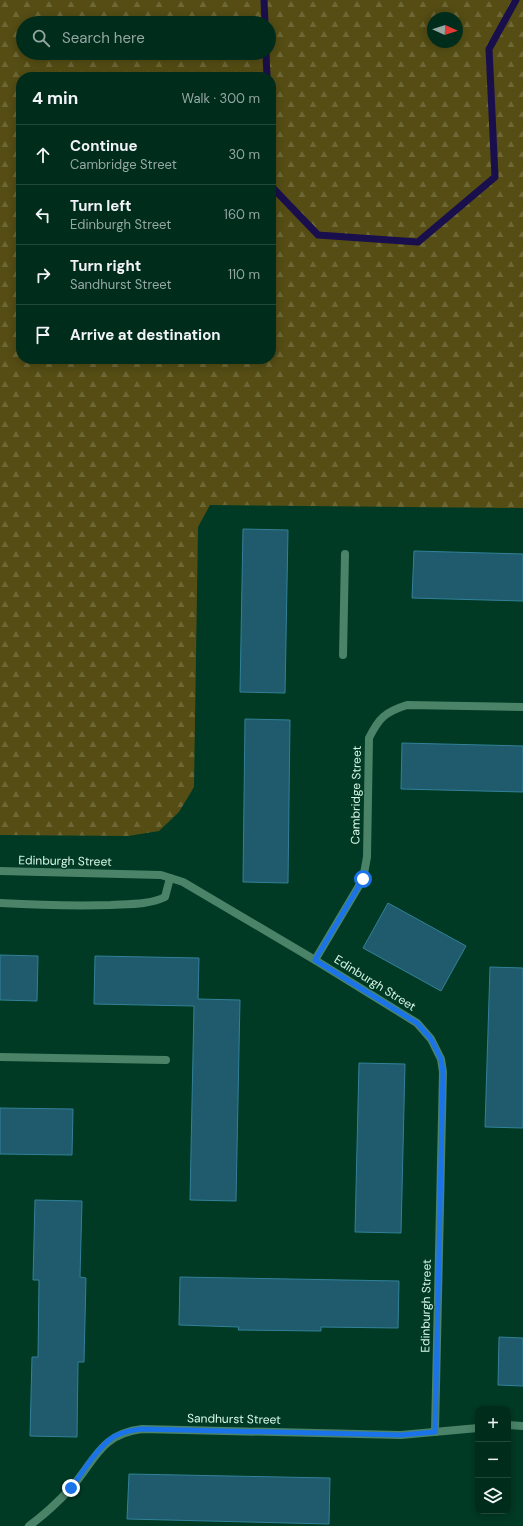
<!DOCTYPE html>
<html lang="en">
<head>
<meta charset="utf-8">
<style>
	:root { --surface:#002c1c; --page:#0a3425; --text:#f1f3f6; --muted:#95a7a3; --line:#22483b }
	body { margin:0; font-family:"DM Sans",sans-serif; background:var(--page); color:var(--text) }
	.controls { position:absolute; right:12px; bottom:12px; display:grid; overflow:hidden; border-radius:8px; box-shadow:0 2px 10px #0003 }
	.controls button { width:36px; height:36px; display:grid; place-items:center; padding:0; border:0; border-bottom:1px solid var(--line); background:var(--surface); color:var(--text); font:20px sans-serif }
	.compass { position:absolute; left:427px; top:12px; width:36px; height:36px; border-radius:50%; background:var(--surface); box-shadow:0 2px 10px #0003; rotate:93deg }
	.stop { position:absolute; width:12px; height:12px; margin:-9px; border:3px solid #1a73e8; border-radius:50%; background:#fff }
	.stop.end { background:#1a73e8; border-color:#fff; box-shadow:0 1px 4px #0008 }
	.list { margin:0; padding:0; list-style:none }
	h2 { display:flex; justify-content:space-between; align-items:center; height:52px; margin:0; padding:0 16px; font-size:17px }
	h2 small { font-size:13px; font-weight:400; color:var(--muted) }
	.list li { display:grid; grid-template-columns:26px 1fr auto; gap:12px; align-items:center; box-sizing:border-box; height:60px; padding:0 16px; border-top:1px solid var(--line) }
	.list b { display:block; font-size:15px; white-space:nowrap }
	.list p { margin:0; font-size:13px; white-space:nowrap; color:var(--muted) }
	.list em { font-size:13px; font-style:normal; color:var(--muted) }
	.icon { flex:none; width:22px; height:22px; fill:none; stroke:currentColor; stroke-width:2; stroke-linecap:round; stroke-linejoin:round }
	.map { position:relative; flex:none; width:523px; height:1526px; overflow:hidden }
	.search { position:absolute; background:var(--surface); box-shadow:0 2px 10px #0003; left:16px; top:16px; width:260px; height:44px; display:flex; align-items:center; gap:10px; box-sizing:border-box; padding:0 14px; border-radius:22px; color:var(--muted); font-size:15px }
	.panel { position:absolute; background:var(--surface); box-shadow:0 2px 10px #0003; left:16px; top:72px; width:260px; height:292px; border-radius:16px }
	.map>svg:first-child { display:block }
	.forest { fill:url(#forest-firs); fill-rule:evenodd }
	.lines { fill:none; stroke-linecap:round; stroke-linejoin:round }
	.stream { stroke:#1a0f4d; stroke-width:7 }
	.building { fill:#1f5b6d; stroke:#328199 }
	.service { stroke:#4a8368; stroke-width:8 }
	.minor { stroke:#4a8368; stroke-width:8 }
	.route { stroke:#1a73e8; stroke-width:5 }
	.labels { text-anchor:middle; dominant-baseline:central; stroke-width:3; stroke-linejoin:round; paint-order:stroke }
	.street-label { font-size:12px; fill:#d8f9e7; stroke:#003a25 }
</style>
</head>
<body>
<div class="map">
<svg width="523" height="1526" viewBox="0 0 523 1526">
	<defs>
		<pattern id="forest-firs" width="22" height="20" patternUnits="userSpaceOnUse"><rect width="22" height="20" fill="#554d14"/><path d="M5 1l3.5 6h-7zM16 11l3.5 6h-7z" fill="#6d6736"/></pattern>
	</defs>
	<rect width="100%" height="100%" fill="#003a25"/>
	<!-- forest -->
	<path class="forest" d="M0 0H523V508L210 505 198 527 194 787 179 812 159 831 128 836 0 835ZM433 18H457V42H433ZM23 23H269V53H23ZM21 77H271V359H21Z"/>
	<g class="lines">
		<!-- stream -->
		<g class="stream">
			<path d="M264 0 265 23"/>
			<path d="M266 53 267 77"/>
			<path d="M271 186 318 235 418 242 495 177 489 49 516 0"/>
		</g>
	</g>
	<!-- building -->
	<g class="building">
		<path d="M243 529 288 530 285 693 240 692Z"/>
		<path d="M414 551 523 554V601L412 598Z"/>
		<path d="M245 719 290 720 288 883 243 882Z"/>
		<path d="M402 743 523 746V792L401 789Z"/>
		<path d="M388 903 466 946 441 991 363 948Z"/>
		<path d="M0 955 38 956 37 1001 0 1000Z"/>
		<path d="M95 956 199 958 198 999 240 1000 236 1201 190 1200 194 1006 94 1004Z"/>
		<path d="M490 967 523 968V1128L485 1127Z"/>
		<path d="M359 1063 405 1064 401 1233 355 1232Z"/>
		<path d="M0 1108 73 1109 72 1155 0 1154Z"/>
		<path d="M35 1200 82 1201 80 1277 86 1278 84 1362H78L77 1437 30 1436 32 1357H38L39 1280H33Z"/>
		<path d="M180 1277 399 1281 398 1328 321 1327V1331L238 1330 239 1327 179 1325Z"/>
		<path d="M499 1337 523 1338V1386L498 1385Z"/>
		<path d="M129 1474 330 1478 329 1524 127 1519Z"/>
	</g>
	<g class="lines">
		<!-- service -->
		<g class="service">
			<path d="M343 655 345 554"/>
			<path d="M0 903C37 905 74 906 111 905 130 904 148 905 165 897L170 878"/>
			<path d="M0 1057 166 1060"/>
		</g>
		<!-- minor -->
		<g class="minor">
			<path d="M0 871 161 875 183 882 315 960 417 1023 431 1039 441 1059 443 1072 435 1432"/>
			<path d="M315 960 363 879 367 857 369 738C379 718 385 712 407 705L523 707"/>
			<path d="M508 1425 523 1426"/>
			<path d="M29 1526C44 1515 58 1502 71 1488 95 1461 100 1434 142 1429L401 1435 478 1428"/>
		</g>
	</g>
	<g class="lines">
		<!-- route -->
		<path class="route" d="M71 1488C83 1472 98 1446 115 1436 123 1432 133 1430 142 1429L401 1435 435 1432 443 1072 441 1059 431 1039 417 1023 315 960 363 879"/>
	</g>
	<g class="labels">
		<!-- street labels -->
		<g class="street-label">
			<text transform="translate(356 795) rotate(-89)">Cambridge Street</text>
			<text transform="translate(65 861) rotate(1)">Edinburgh Street</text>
			<text transform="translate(375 983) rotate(32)">Edinburgh Street</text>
			<text transform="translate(426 1306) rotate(-89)">Edinburgh Street</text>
			<text transform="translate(234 1419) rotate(1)">Sandhurst Street</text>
		</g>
	</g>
</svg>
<div class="controls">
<button>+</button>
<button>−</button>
<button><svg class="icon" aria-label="layers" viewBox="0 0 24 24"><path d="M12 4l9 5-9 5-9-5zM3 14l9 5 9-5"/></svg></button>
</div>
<svg class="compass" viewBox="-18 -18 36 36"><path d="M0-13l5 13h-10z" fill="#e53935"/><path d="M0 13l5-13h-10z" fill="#95a7a3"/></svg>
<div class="stop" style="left:363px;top:879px"></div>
<div class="stop end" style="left:71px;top:1488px"></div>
<div class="search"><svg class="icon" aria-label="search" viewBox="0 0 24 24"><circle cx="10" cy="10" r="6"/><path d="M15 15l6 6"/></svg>Search here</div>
<section class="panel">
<h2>4 min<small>Walk · 300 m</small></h2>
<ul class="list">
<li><svg class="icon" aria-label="ahead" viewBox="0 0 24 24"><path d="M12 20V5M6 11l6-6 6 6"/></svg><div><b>Continue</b><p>Cambridge Street</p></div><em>30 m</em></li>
<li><svg class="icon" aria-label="left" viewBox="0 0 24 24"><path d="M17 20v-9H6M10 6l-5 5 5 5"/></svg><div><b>Turn left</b><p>Edinburgh Street</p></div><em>160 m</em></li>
<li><svg class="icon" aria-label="right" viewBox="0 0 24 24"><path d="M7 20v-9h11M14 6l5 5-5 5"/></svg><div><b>Turn right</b><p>Sandhurst Street</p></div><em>110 m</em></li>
<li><svg class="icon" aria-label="arrive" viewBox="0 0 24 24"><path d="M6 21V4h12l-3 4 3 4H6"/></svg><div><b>Arrive at destination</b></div></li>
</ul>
</section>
</div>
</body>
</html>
